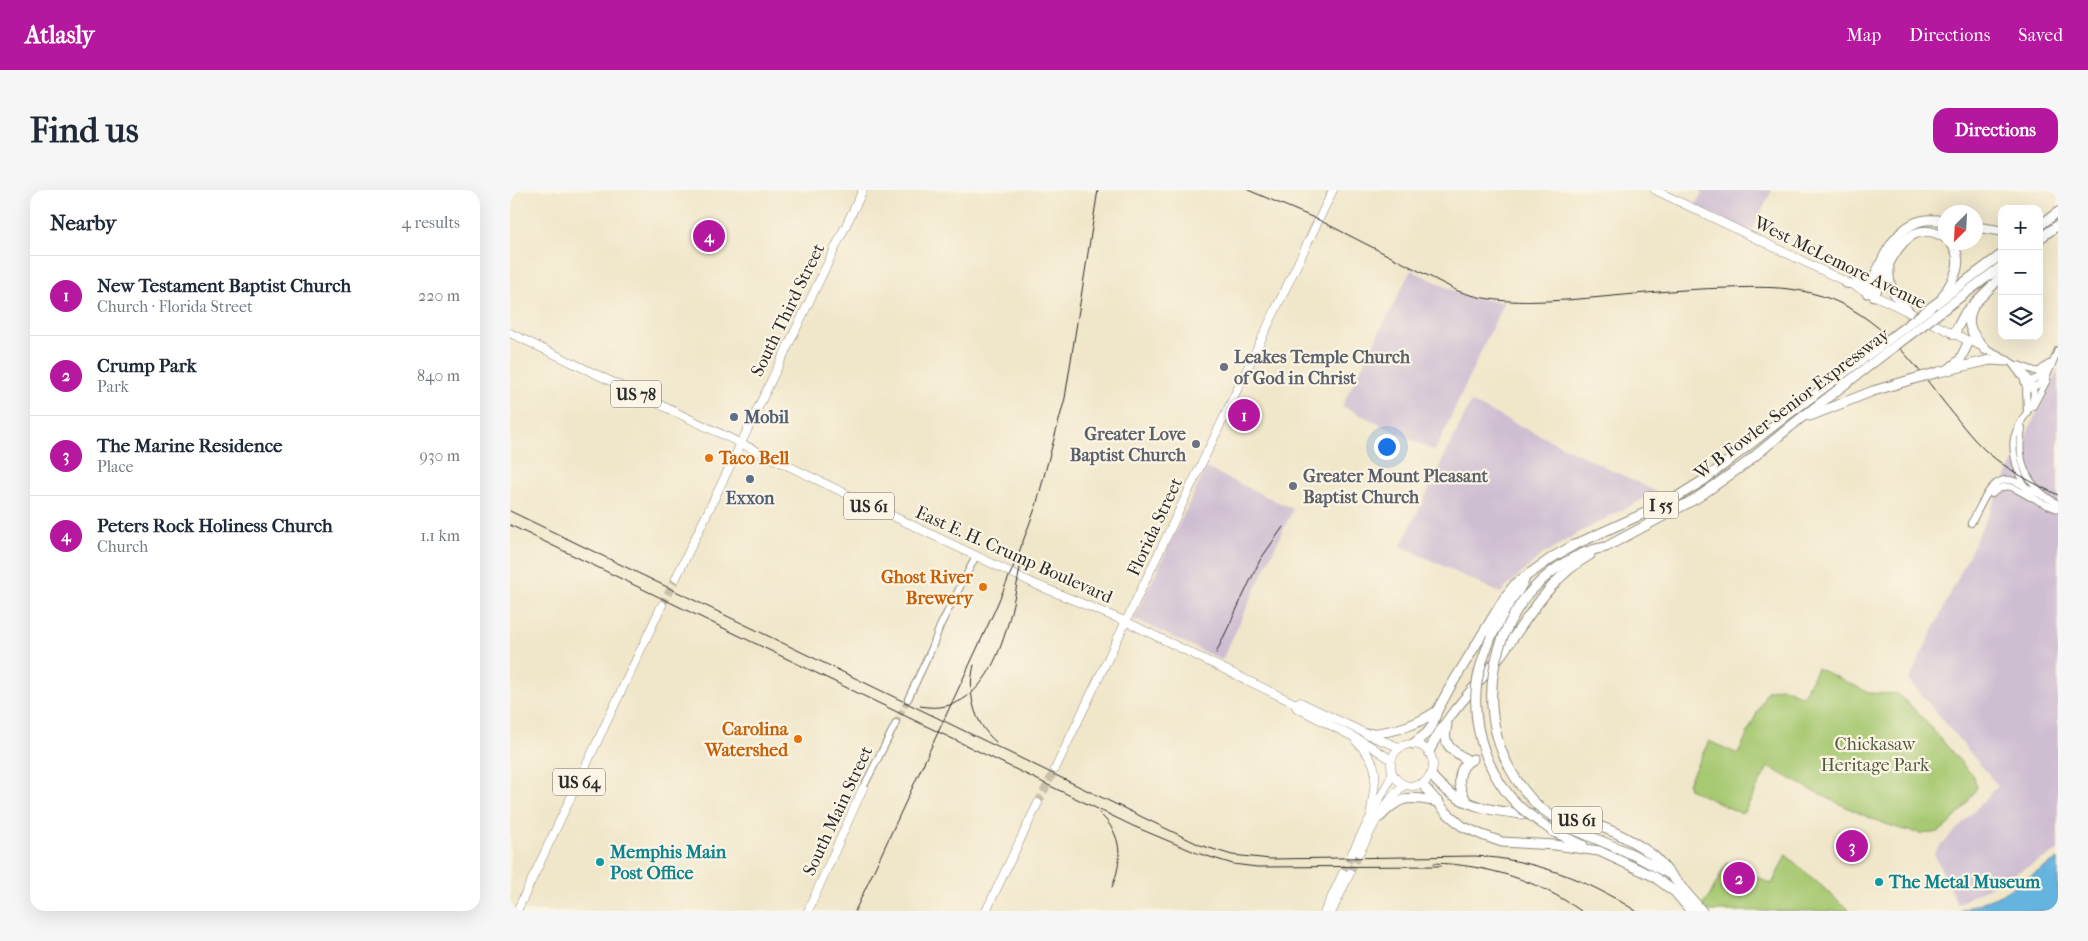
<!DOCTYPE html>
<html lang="en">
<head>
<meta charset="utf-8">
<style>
	:root { --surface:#fff; --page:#f6f6f7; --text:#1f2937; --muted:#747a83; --line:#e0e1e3; --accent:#b5179e }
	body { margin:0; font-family:"IM FELL French Canon",serif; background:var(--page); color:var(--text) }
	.controls { position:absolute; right:15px; top:15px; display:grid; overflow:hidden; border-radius:10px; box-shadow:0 5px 20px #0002 }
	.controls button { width:45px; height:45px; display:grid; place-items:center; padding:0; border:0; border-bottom:1px solid var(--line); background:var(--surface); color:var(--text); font:25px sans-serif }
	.compass { position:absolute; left:1428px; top:15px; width:45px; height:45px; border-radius:50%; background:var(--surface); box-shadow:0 5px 20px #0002; rotate:204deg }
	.you { position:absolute; left:876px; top:256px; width:18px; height:18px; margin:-12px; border:4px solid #fff; border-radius:50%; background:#1a73e8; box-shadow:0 0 0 8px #1a73e833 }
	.badge { display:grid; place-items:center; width:32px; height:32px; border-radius:50%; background:var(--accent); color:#fff; font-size:16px; font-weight:700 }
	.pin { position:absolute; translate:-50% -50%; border:2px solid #fff; box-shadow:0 1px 5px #0006 }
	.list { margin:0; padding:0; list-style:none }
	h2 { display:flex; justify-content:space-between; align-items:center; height:65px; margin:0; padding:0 20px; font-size:21px }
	h2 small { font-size:16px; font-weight:400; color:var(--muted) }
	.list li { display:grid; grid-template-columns:32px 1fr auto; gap:15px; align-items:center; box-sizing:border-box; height:80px; padding:0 20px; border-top:1px solid var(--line) }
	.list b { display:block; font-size:19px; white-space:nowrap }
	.list p { margin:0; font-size:16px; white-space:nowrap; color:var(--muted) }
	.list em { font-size:16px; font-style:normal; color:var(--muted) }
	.icon { flex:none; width:28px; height:28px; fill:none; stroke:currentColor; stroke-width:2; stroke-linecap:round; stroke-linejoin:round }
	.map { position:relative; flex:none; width:1548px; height:721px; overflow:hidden; border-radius:15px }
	header { display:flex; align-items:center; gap:30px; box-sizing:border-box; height:70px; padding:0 25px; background:var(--accent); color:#fff }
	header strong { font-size:24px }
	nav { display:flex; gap:28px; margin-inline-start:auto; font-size:18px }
	.intro { display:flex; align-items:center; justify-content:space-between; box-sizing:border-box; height:120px; padding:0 30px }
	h1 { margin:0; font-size:35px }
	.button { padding:12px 22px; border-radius:15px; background:var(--accent); color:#fff; font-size:18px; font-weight:700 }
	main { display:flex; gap:30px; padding:0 30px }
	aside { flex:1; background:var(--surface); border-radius:15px; box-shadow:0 5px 20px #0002 }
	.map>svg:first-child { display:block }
	.industrial { fill:#cebed2 }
	.green { fill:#a7c972; stroke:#697a4e }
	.water { fill:#65b4e0; stroke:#487086 }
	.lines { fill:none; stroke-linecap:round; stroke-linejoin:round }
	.minor-tunnel { stroke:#c9c1aa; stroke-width:6; stroke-dasharray:6 3; stroke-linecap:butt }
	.major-tunnel { stroke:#c9c1aa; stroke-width:8; stroke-dasharray:8 4; stroke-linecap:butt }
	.minor-casing { stroke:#8e897a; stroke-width:8 }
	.major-casing { stroke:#8e897a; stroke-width:9 }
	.highway-casing { stroke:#8e897a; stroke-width:11 }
	.minor { stroke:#fff; stroke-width:6 }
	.major { stroke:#fff; stroke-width:8 }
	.highway { stroke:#fff; stroke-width:9 }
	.rail { stroke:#2b2b2b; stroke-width:1 }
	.highway-bridge-casing { stroke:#8e897a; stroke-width:11; stroke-linecap:butt }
	.highway-bridge { stroke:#fff; stroke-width:9 }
	.worship-dot { fill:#6b7280; stroke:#fcf5e5; stroke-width:2 }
	.service-dot { fill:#5c6f8a; stroke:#fcf5e5; stroke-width:2 }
	.food-dot { fill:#e8710a; stroke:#fcf5e5; stroke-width:2 }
	.culture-dot { fill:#0f9aa8; stroke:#fcf5e5; stroke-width:2 }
	.labels { text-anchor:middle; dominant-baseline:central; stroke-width:4.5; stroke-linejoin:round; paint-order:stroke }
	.shield { fill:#fcf5e5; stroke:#6a6863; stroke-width:1 }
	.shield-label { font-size:16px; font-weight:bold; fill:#2b2b2b }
	.street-label { font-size:18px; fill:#2b2b2b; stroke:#fcf5e5 }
	.worship-label { font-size:18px; font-weight:bold; fill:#5b616d; stroke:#fcf5e5; text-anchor:start }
	.service-label { font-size:18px; font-weight:bold; fill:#4e5e75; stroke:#fcf5e5; text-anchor:start }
	.food-label { font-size:18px; font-weight:bold; fill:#c56008; stroke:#fcf5e5; text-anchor:end }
	.park-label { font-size:18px; fill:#505a40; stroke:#fcf5e5 }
	.culture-label { font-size:18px; font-weight:bold; fill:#0d838f; stroke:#fcf5e5; text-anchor:start }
</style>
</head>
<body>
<header>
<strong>Atlasly</strong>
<nav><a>Map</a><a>Directions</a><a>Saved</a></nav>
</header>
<div class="intro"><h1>Find us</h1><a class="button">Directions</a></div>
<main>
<aside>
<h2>Nearby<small>4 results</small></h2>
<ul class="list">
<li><span class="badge">1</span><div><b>New Testament Baptist Church</b><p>Church · Florida Street</p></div><em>220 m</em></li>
<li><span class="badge">2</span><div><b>Crump Park</b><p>Park</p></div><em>840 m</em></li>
<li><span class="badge">3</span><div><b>The Marine Residence</b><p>Place</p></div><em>930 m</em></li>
<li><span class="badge">4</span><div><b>Peters Rock Holiness Church</b><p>Church</p></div><em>1.1 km</em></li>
</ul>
</aside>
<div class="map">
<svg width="1548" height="721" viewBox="0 0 1548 721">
	<rect width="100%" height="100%" fill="#fcf5e5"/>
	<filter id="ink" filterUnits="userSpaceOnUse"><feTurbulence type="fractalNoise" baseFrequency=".02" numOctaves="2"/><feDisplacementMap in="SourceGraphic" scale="10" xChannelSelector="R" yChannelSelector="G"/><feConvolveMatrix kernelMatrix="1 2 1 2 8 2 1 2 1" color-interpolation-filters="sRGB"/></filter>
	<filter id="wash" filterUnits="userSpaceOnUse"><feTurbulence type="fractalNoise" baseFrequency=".0096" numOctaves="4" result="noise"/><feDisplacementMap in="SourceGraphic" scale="20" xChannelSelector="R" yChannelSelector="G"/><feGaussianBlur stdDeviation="1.12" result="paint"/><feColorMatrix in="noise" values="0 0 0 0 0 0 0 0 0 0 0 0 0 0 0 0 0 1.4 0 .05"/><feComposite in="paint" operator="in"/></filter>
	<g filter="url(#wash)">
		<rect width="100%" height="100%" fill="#f0e7ca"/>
		<!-- industrial -->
		<g class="industrial">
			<path d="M1193 0H1262L1243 39H1236L1185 16Z"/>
			<path d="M901 80 959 108 994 112 925 261 832 216Z"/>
			<path d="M1548 179V661L1447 714 1424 663 1488 596 1399 490Z"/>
			<path d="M961 212 1147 302 1070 342 1029 367 990 403 891 356Z"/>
			<path d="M696 278 783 319 712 470 624 429Z"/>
		</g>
		<!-- green -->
		<g class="green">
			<path d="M1307 478 1360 503 1388 504 1408 523 1463 586 1467 597C1460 610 1440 638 1427 642 1392 653 1293 594 1258 577L1235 621 1230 623 1179 599 1178 593 1199 551 1228 564 1257 501 1271 497 1293 506Z"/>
			<path d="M1276 665 1340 721H1193L1191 717 1199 707 1217 672 1262 694Z"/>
		</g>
		<!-- water -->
		<path class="water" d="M1548 669V721H1449L1489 706Z"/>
	</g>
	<g filter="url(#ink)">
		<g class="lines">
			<!-- minor-tunnel -->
			<path class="minor-tunnel" d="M386 533 398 509"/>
			<!-- major-tunnel -->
			<g class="major-tunnel">
				<path d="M152 415 166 388"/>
				<path d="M528 613 545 579"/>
				<path d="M833 683 841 665"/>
				<path d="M840 683 849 663"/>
			</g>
			<defs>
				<g id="minor">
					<path d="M1459 151C1470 157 1506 172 1512 180 1540 210 1510 222 1504 248 1501 263 1511 299 1524 308 1530 313 1540 316 1548 319"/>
					<path d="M1503 175 1513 188 1516 197 1517 222"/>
					<path d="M1508 175 1528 182 1539 174"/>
					<path d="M1517 193 1529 187 1538 180"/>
					<path d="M1517 200C1539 193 1539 179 1548 160"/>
					<path d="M1523 216 1537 190"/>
					<path d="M1512 238C1506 273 1517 297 1548 314"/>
					<path d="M1482 304C1497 290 1504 298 1520 307"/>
					<path d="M1461 333C1471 318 1480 283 1504 291 1516 296 1527 304 1539 309"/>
					<path d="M398 509 422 458 430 436 466 366"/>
					<path d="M353 598 386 533"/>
				</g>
				<g id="major">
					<path d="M1145 0 1459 151"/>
					<path d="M0 143 527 395 617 432 784 513 787 518 859 555 880 569"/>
					<path d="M166 388 353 0"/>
					<path d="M784 513 790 512 863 547 889 557"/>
					<path d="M846 551C874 579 864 587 861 622"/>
					<circle cx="902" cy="575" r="21"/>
					<path d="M545 579 823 0"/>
					<path d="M849 663C862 640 874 610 895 595"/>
					<path d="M841 665 882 585"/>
					<path d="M7 721 152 415"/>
					<path d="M298 721 353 598"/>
					<path d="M476 721 528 613"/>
					<path d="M815 721 833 683"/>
					<path d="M822 721 840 683"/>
				</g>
				<g id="highway">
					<path d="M1529 36 1548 22"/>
					<path d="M1466 37 1492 41"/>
					<path d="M1529 49 1548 35"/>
					<path d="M1379 78C1377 99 1388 109 1400 123"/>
					<path d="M1336 93 1352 95 1364 89"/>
					<path d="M1357 103C1369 77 1383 34 1416 30 1422 29 1429 30 1436 31"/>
					<path d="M1364 106C1377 78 1395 22 1436 48"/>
					<path d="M1433 106C1444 89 1456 70 1440 52"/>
					<path d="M1463 117C1453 135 1465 148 1476 160"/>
					<path d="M1420 118 1492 64"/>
					<path d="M1430 122 1492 76"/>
					<path d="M1444 144 1455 123 1492 86"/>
					<path d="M1440 178 1450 170 1459 151"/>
					<path d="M1429 182 1480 170 1497 171"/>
					<path d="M1300 226 1363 201 1400 190"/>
					<path d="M1014 409C1035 384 1063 362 1096 357L1187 308 1235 274 1286 232 1377 162"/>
					<path d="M981 447 1014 391"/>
					<path d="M937 535C932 555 940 559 956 569"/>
					<path d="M857 544C884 542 905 536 927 521"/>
					<path d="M903 554 917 543 922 536 927 521 939 499 995 407 1005 394 1043 367 1064 355 1157 313 1194 290 1276 226 1370 156"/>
					<path d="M919 562C934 527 964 499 987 470 1015 434 1038 388 1080 365"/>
					<path d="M921 585C956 630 1017 621 1067 630 1092 635 1119 648 1140 663 1148 668 1154 678 1161 685"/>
					<path d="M912 594 936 622 952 636 972 645 992 652 1045 655 1089 661 1143 686 1165 702 1181 721"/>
					<path d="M956 610C947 597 946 577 963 569"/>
					<path d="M870 627C892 603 900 607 929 612"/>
					<path d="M1065 640 1124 665 1161 685 1192 721"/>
					<path d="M1044 642 1073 655"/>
				</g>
			</defs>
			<!-- minor casing -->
			<use href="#minor" class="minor-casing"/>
			<!-- major casing -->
			<use href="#major" class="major-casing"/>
			<!-- highway casing -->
			<use href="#highway" class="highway-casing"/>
			<!-- minor -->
			<use href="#minor" class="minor"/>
			<!-- major -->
			<use href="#major" class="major"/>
			<!-- highway -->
			<use href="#highway" class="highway"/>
			<!-- rail -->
			<g class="rail">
				<path d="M738 0 809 30 948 101C983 114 1020 112 1056 110 1111 106 1164 99 1219 98 1246 97 1274 96 1301 103 1361 117 1398 165 1433 211 1447 228 1460 247 1477 262 1499 281 1523 293 1548 305"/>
				<path d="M0 321 690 655 722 665 761 669 965 666C1023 669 1078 690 1126 721"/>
				<path d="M0 335 623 636 687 663 723 674 747 677 931 676"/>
				<path d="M706 463 750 370 773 337"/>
				<path d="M464 475C457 504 463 532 486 552"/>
				<path d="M410 516C488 531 502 419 512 367"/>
				<path d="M589 623C613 644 613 670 602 697"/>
				<path d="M924 673C977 675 1028 690 1071 721"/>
				<path d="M345 721 484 422 505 373 526 316 555 208 588 0"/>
			</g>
			<defs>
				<g id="highway-bridge">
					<path d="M1370 156 1420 118"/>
					<path d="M1377 162 1430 122"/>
					<path d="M1400 190 1429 182"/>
					<path d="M1014 409C968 473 970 557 1027 615 1038 625 1053 632 1065 640"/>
					<path d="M981 447C974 465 967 483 966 502 963 543 980 589 1010 617 1020 626 1033 634 1044 642"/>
				</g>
			</defs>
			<!-- highway-bridge casing -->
			<use href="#highway-bridge" class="highway-bridge-casing"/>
			<!-- highway-bridge -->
			<use href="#highway-bridge" class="highway-bridge"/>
		</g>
	</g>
	<!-- markers -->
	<g class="worship-dot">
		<circle cx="714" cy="177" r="5"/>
		<circle cx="686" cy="254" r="5"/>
		<circle cx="783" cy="296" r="5"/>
	</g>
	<g class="service-dot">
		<circle cx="224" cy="227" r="5"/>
		<circle cx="240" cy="289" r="5"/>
	</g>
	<g class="food-dot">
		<circle cx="199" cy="268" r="5"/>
		<circle cx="473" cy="397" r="5"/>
		<circle cx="288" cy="549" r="5"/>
	</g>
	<g class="culture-dot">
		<circle cx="90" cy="672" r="5"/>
		<circle cx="1369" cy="692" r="5"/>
	</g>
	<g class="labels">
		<!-- shield labels -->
		<g class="shield">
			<rect x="101" y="190.5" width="50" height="27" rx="4"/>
			<rect x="1133.5" y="301.5" width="35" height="27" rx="4"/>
			<rect x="334" y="302.5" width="50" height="27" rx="4"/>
			<rect x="43" y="578.5" width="52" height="27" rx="4"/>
			<rect x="1042" y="616.5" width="50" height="27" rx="4"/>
		</g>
		<g class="shield-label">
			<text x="126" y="204">US 78</text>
			<text x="1151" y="315">I 55</text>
			<text x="359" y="316">US 61</text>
			<text x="69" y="592">US 64</text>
			<text x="1067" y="630">US 61</text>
		</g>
		<!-- street labels -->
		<g class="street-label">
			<text transform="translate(1330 73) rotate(26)">West McLemore Avenue</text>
			<text transform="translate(278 120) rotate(-64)">South Third Street</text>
			<text transform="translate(1282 214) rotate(-37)">W B Fowler Senior Expressway</text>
			<text transform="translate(645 337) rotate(-65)">Florida Street</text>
			<text transform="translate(504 365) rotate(24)">East E. H. Crump Boulevard</text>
			<text transform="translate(328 621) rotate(-65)">South Main Street</text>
		</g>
		<!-- worship labels -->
		<g class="worship-label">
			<text x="724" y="167">Leakes Temple Church<tspan x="724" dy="21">of God in Christ</tspan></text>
			<text x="676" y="244" text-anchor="end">Greater Love<tspan x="676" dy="21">Baptist Church</tspan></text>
			<text x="793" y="286">Greater Mount Pleasant<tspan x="793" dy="21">Baptist Church</tspan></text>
		</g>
		<!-- service labels -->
		<g class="service-label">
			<text x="234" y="227">Mobil</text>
			<text x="240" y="308" text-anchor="middle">Exxon</text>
		</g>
		<!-- food labels -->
		<g class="food-label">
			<text x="209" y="268" text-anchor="start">Taco Bell</text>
			<text x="463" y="387">Ghost River<tspan x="463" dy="21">Brewery</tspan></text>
			<text x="278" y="539">Carolina<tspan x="278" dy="21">Watershed</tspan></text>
		</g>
		<!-- park labels -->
		<g class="park-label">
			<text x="1365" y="554">Chickasaw<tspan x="1365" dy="21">Heritage Park</tspan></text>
		</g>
		<!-- culture labels -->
		<g class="culture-label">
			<text x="100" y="662">Memphis Main<tspan x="100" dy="21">Post Office</tspan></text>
			<text x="1379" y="692">The Metal Museum</text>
		</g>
	</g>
</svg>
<div class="controls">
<button>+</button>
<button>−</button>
<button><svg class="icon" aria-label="layers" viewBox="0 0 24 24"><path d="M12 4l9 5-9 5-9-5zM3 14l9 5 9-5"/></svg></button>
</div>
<svg class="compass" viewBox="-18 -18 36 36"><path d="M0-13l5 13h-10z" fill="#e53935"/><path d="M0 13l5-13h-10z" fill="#747a83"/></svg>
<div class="you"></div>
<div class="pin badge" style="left:734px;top:225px">1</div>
<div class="pin badge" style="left:1229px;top:688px">2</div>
<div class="pin badge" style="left:1342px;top:656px">3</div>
<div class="pin badge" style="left:199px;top:46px">4</div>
</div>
</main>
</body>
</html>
